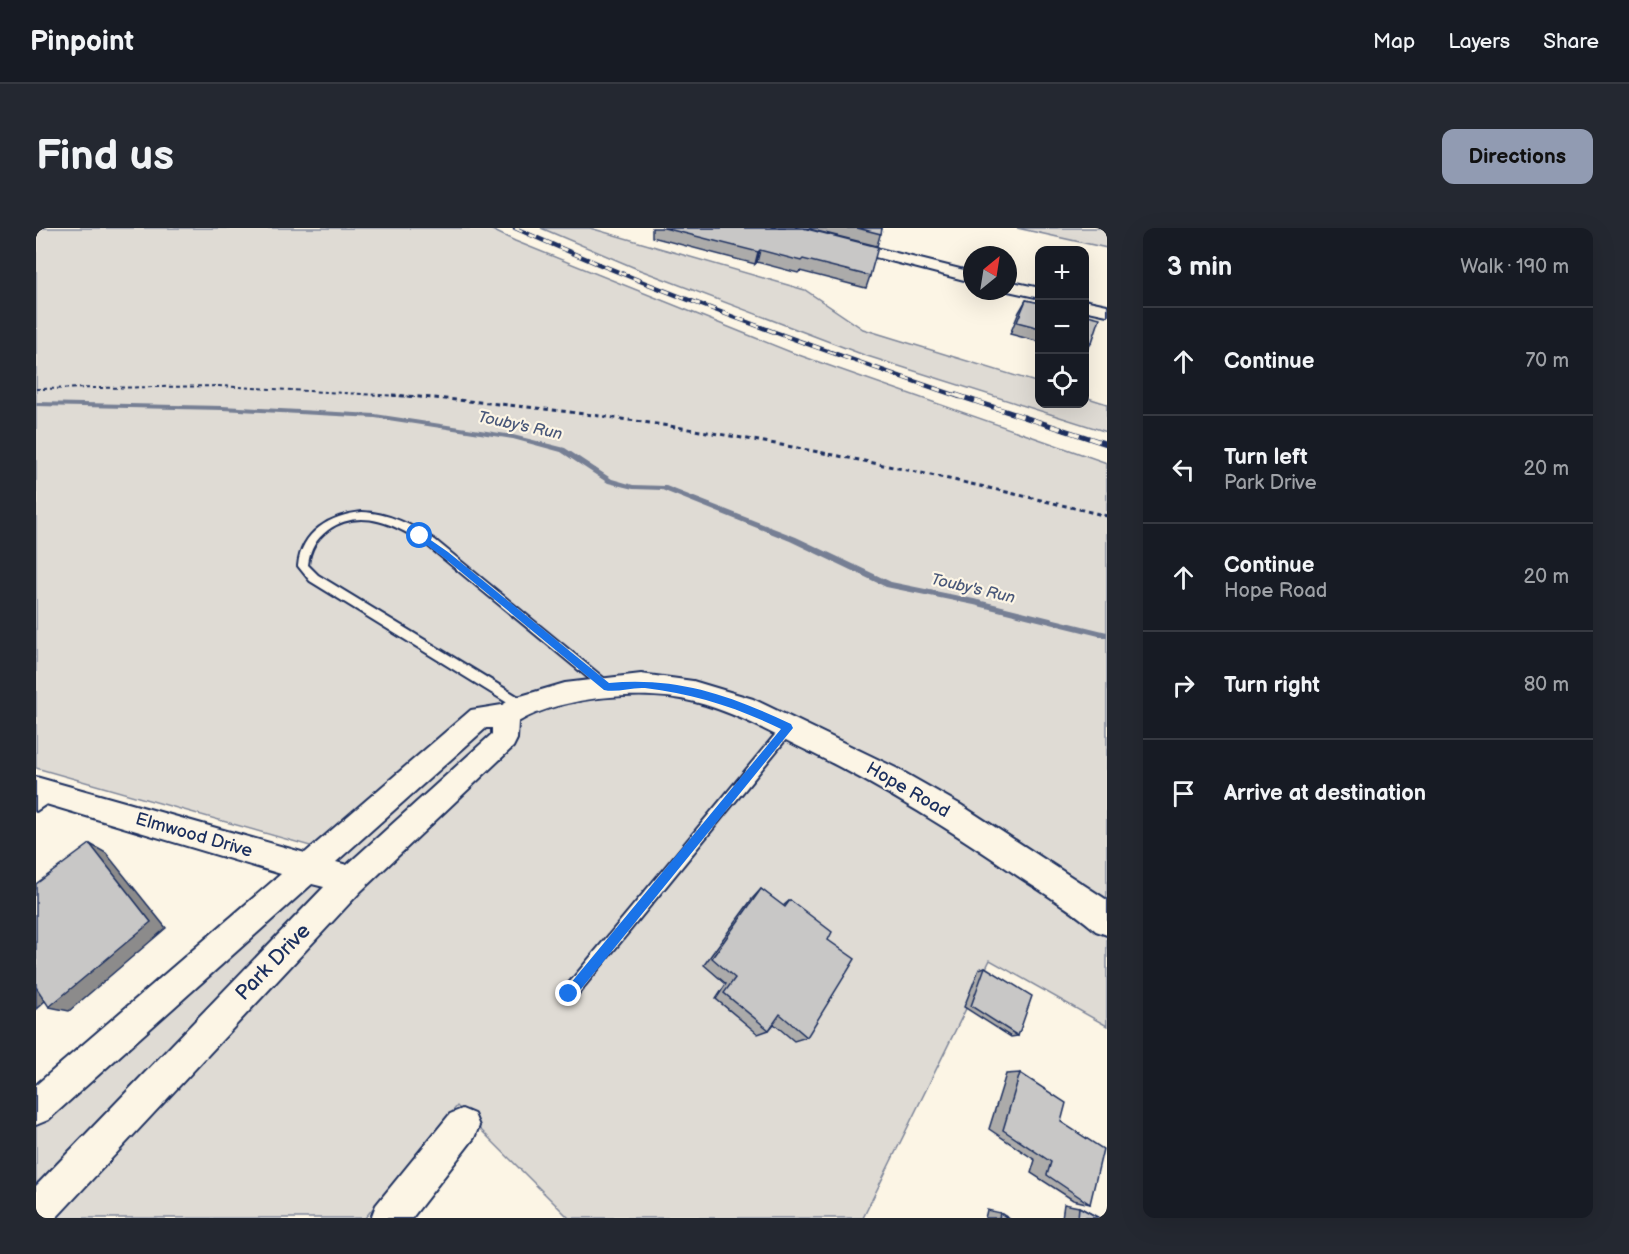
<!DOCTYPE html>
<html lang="en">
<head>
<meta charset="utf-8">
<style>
	:root { --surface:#171b24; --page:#242831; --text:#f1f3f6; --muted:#9ea1a6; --line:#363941; --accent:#919bb2 }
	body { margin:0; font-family:"Balsamiq Sans",sans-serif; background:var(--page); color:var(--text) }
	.controls { position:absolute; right:18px; top:18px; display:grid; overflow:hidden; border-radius:12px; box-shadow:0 6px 24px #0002 }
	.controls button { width:54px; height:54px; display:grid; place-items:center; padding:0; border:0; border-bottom:2px solid var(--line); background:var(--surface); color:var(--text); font:30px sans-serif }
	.compass { position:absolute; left:927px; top:18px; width:54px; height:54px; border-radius:50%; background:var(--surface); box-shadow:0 6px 24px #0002; rotate:30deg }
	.stop { position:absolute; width:18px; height:18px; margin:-14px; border:4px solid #1a73e8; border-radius:50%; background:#fff }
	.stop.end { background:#1a73e8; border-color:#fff; box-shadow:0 2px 6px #0008 }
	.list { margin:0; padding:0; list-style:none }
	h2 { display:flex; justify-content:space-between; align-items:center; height:78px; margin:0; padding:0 24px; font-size:26px }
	h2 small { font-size:20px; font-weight:400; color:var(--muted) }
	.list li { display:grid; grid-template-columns:39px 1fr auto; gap:18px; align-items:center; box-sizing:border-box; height:108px; padding:0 24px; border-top:2px solid var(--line) }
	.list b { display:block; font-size:22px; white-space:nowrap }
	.list p { margin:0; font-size:20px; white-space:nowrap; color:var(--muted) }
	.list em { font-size:20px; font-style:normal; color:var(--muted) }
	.icon { flex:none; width:33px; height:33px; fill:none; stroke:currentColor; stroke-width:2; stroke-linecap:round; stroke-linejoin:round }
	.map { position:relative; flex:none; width:1071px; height:990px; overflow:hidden; border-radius:12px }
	header { display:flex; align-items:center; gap:36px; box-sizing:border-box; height:84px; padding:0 30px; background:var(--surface); border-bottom:2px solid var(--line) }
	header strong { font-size:28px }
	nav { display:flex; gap:33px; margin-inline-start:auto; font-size:21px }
	.intro { display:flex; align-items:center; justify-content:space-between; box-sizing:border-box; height:144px; padding:0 36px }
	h1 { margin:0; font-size:42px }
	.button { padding:15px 27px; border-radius:12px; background:var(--accent); color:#111; font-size:21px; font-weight:700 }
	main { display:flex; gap:36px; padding:0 36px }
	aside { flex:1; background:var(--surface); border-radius:12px; box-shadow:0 6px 24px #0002 }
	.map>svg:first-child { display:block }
	.green { fill:#dfdbd4; stroke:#7d8599; stroke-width:1.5 }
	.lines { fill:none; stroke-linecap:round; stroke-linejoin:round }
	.stream { fill:#767f94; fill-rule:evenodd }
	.lane-casing { stroke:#1b2f5e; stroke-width:4 }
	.street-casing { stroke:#1b2f5e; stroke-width:4 }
	.path-far1 { stroke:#1b2f5e; stroke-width:2; stroke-dasharray:4 3; stroke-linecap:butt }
	.path { stroke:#1b2f5e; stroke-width:3; stroke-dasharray:4.5 4; stroke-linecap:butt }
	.lane { fill:#fcf5e5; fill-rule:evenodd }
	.street { fill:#fcf5e5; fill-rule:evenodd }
	.rail-far1-casing { stroke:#1b2f5e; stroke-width:4.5 }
	.rail-casing { stroke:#1b2f5e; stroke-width:5 }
	.rail-far1 { stroke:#fcf5e5; stroke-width:3; stroke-dasharray:8; stroke-linecap:butt }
	.rail { stroke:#fcf5e5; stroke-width:4; stroke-dasharray:10; stroke-linecap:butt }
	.wall { fill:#acabaa; stroke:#1b2f5e; stroke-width:1.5 }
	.shaded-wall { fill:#8c8b8b; stroke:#1b2f5e; stroke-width:1.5 }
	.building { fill:#c8c7c6; stroke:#1b2f5e; stroke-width:1.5 }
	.route { fill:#1a73e8 }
	.labels { text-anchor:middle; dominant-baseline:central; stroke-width:4.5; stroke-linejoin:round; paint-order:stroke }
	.far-water-label { font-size:16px; font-style:italic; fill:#485779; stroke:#fcf5e5 }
	.street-label { font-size:18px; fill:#1b2f5e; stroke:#fcf5e5 }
	.near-street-label { font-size:21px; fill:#1b2f5e; stroke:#fcf5e5 }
</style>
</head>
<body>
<header>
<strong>Pinpoint</strong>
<nav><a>Map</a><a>Layers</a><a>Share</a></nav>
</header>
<div class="intro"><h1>Find us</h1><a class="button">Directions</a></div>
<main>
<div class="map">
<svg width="1071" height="990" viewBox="0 0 1071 990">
	<rect width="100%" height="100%" fill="#fcf5e5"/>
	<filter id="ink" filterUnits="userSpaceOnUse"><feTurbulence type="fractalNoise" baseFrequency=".0167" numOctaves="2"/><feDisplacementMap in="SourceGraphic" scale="12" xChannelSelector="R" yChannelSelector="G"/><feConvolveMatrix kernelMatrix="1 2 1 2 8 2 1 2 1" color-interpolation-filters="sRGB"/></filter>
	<g filter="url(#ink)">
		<!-- green -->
		<g class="green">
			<path d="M0 0H452L479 13 757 125 1071 235V798L954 732 827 990H533L421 878 329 990H0V860L278 619 0 540Z"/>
			<path d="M505 0H554L769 62 827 101 1003 155 1004 176H1048L1049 169 1071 176V204L828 127 604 42Z"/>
			<path d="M981 0H1071V20Z"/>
		</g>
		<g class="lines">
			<!-- stream -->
			<path class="stream" d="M0 174 186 178 339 186 477 207 529 220 576 251 597 257 630 258 760 309 855 354 938 371 1071 404V410L938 377 850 359 754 313 626 262 597 261 572 255 525 224 477 211 339 190 186 182 0 178Z"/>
			<defs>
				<g id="lane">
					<path d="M326 284C353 285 376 297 399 312L575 456 577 459 575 462H567L392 318C363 298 325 278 292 302 280 311 274 321 272 337L282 347 491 474 493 478 491 482H483L274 353 262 338C265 304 294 287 326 284Z"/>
					<path d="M752 495 756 496 758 500 756 504 538 771 533 773 528 771 526 766 528 761 748 496Z"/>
					<path d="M16 559 21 561 22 565 21 569 0 583V569Z"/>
				</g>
				<g id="street">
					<path d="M736 0H760L936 44V54L738 3Z"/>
					<path d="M972 53 1004 60V70L972 63Z"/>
					<path d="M1048 72 1071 77V87L1048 82Z"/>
					<path d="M605 446 657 453 717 471 860 540 925 577 1071 672V707L1060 703C1036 682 1009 666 982 648 913 601 851 562 776 525 737 506 701 485 659 474 611 461 525 468 482 494L481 511 477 519 325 663 20 990H0V958L288 659 276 656 12 892 0 897V857L245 646 0 573V549L269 625 435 482 466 477 478 470 529 455ZM450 500H456V506L311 637 300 634Z"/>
					<path d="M426 881 438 886 443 898 438 910 376 990H335L340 977 414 886Z"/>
				</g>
			</defs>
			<!-- lane casing -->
			<use href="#lane" class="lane-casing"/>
			<!-- street casing -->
			<use href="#street" class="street-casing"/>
			<!-- path-far1 -->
			<path class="path-far1" d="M0 161 183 158 379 169"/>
			<!-- path -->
			<path class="path" d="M356 167C599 183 835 230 1071 288"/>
			<!-- lane -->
			<use href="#lane" class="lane"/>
			<!-- street -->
			<use href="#street" class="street"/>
			<defs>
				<path id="rail-far1" d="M479 0C624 65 774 118 924 169"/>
				<path id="rail" d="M920 167 1071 216"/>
			</defs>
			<!-- rail-far1 casing -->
			<use href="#rail-far1" class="rail-far1-casing"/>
			<!-- rail casing -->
			<use href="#rail" class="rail-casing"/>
			<!-- rail-far1 -->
			<use href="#rail-far1" class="rail-far1"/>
			<!-- rail -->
			<use href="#rail" class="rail"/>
		</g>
		<!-- wall -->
		<g class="wall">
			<path d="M616 0H767L834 48 830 60 764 43 762 45 721 34 719 36 616 9Z"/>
			<path d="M769 0H846L841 18Z"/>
			<path d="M990 72 1004 75V114L974 106 983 84Z"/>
			<path d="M1048 86 1056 114 1048 126Z"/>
			<path d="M725 661 747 678 754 672 792 712 771 809 758 813 738 796 733 802 722 806 680 771 690 756 668 737 716 671Z"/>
			<path d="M949 739 982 808 975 809 928 779 943 741Z"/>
			<path d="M984 845 1025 894 1054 976 1037 972 995 945 999 932 953 901 970 846Z"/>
			<path d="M1028 976 1043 979 1063 990H1026Z"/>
			<path d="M951 982 964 985 972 990H949Z"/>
		</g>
		<!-- shaded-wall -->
		<g class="shaded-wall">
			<path d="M724 22 721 34 719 36 722 24Z"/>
			<path d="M54 616 70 625 130 700 33 783 13 779Z"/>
			<path d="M0 759 20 763 0 781Z"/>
		</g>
		<!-- building -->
		<g class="building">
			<path d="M628 0H767L842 19 834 48 767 31 765 33 724 22 722 24Z"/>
			<path d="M821 0H846L845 6Z"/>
			<path d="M990 72 1004 75V100L981 94Z"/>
			<path d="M1048 86 1064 90 1056 114 1048 112Z"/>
			<path d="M54 616 115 694 13 779 0 759V656Z"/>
			<path d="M725 661 749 679 754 672 796 704 792 712 819 731 771 809 744 786 733 802 688 765 699 750 676 730Z"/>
			<path d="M949 739 996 768 982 808 935 778Z"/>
			<path d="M984 845 1030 875 1025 894 1067 921 1054 976 1011 947 1015 934 967 902Z"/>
			<path d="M1043 979 1063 990H1042Z"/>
			<path d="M964 985 972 990H963Z"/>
		</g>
	</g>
	<!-- route -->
	<path class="route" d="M381 306H386L412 324 573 455C642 449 693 467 755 496L757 500 537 771 533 772 529 771V762L745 501C700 479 658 466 609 460 595 459 581 465 568 462L407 329 381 310Z"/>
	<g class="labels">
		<!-- far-water labels -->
		<g class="far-water-label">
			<text transform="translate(484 198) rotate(12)">Touby's Run</text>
			<text transform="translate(937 361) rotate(13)">Touby's Run</text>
		</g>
		<!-- street labels -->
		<g class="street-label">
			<text transform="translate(872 562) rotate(30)">Hope Road</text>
			<text transform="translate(158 607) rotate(16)">Elmwood Drive</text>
		</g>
		<!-- near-street labels -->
		<g class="near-street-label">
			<text transform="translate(237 734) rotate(-46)">Park Drive</text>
		</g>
	</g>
</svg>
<div class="controls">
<button>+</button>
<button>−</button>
<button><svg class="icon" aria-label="locate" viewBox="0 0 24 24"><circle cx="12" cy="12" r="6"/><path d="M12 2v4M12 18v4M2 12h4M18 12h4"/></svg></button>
</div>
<svg class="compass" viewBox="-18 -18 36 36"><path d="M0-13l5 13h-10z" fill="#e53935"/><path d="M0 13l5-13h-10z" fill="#9ea1a6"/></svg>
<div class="stop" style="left:384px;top:308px"></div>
<div class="stop end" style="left:533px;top:766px"></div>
</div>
<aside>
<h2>3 min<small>Walk · 190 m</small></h2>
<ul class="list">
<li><svg class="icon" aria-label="ahead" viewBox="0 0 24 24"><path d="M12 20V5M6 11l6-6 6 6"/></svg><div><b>Continue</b></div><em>70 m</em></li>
<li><svg class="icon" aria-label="left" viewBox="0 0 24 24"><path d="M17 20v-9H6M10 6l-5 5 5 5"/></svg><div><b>Turn left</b><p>Park Drive</p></div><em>20 m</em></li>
<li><svg class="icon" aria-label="ahead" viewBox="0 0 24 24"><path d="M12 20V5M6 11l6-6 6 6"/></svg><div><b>Continue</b><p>Hope Road</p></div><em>20 m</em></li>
<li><svg class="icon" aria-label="right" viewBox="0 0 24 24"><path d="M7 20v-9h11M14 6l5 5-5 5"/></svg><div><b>Turn right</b></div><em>80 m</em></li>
<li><svg class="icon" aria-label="arrive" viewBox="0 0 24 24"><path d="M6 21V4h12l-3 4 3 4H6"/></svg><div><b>Arrive at destination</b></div></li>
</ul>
</aside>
</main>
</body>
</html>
